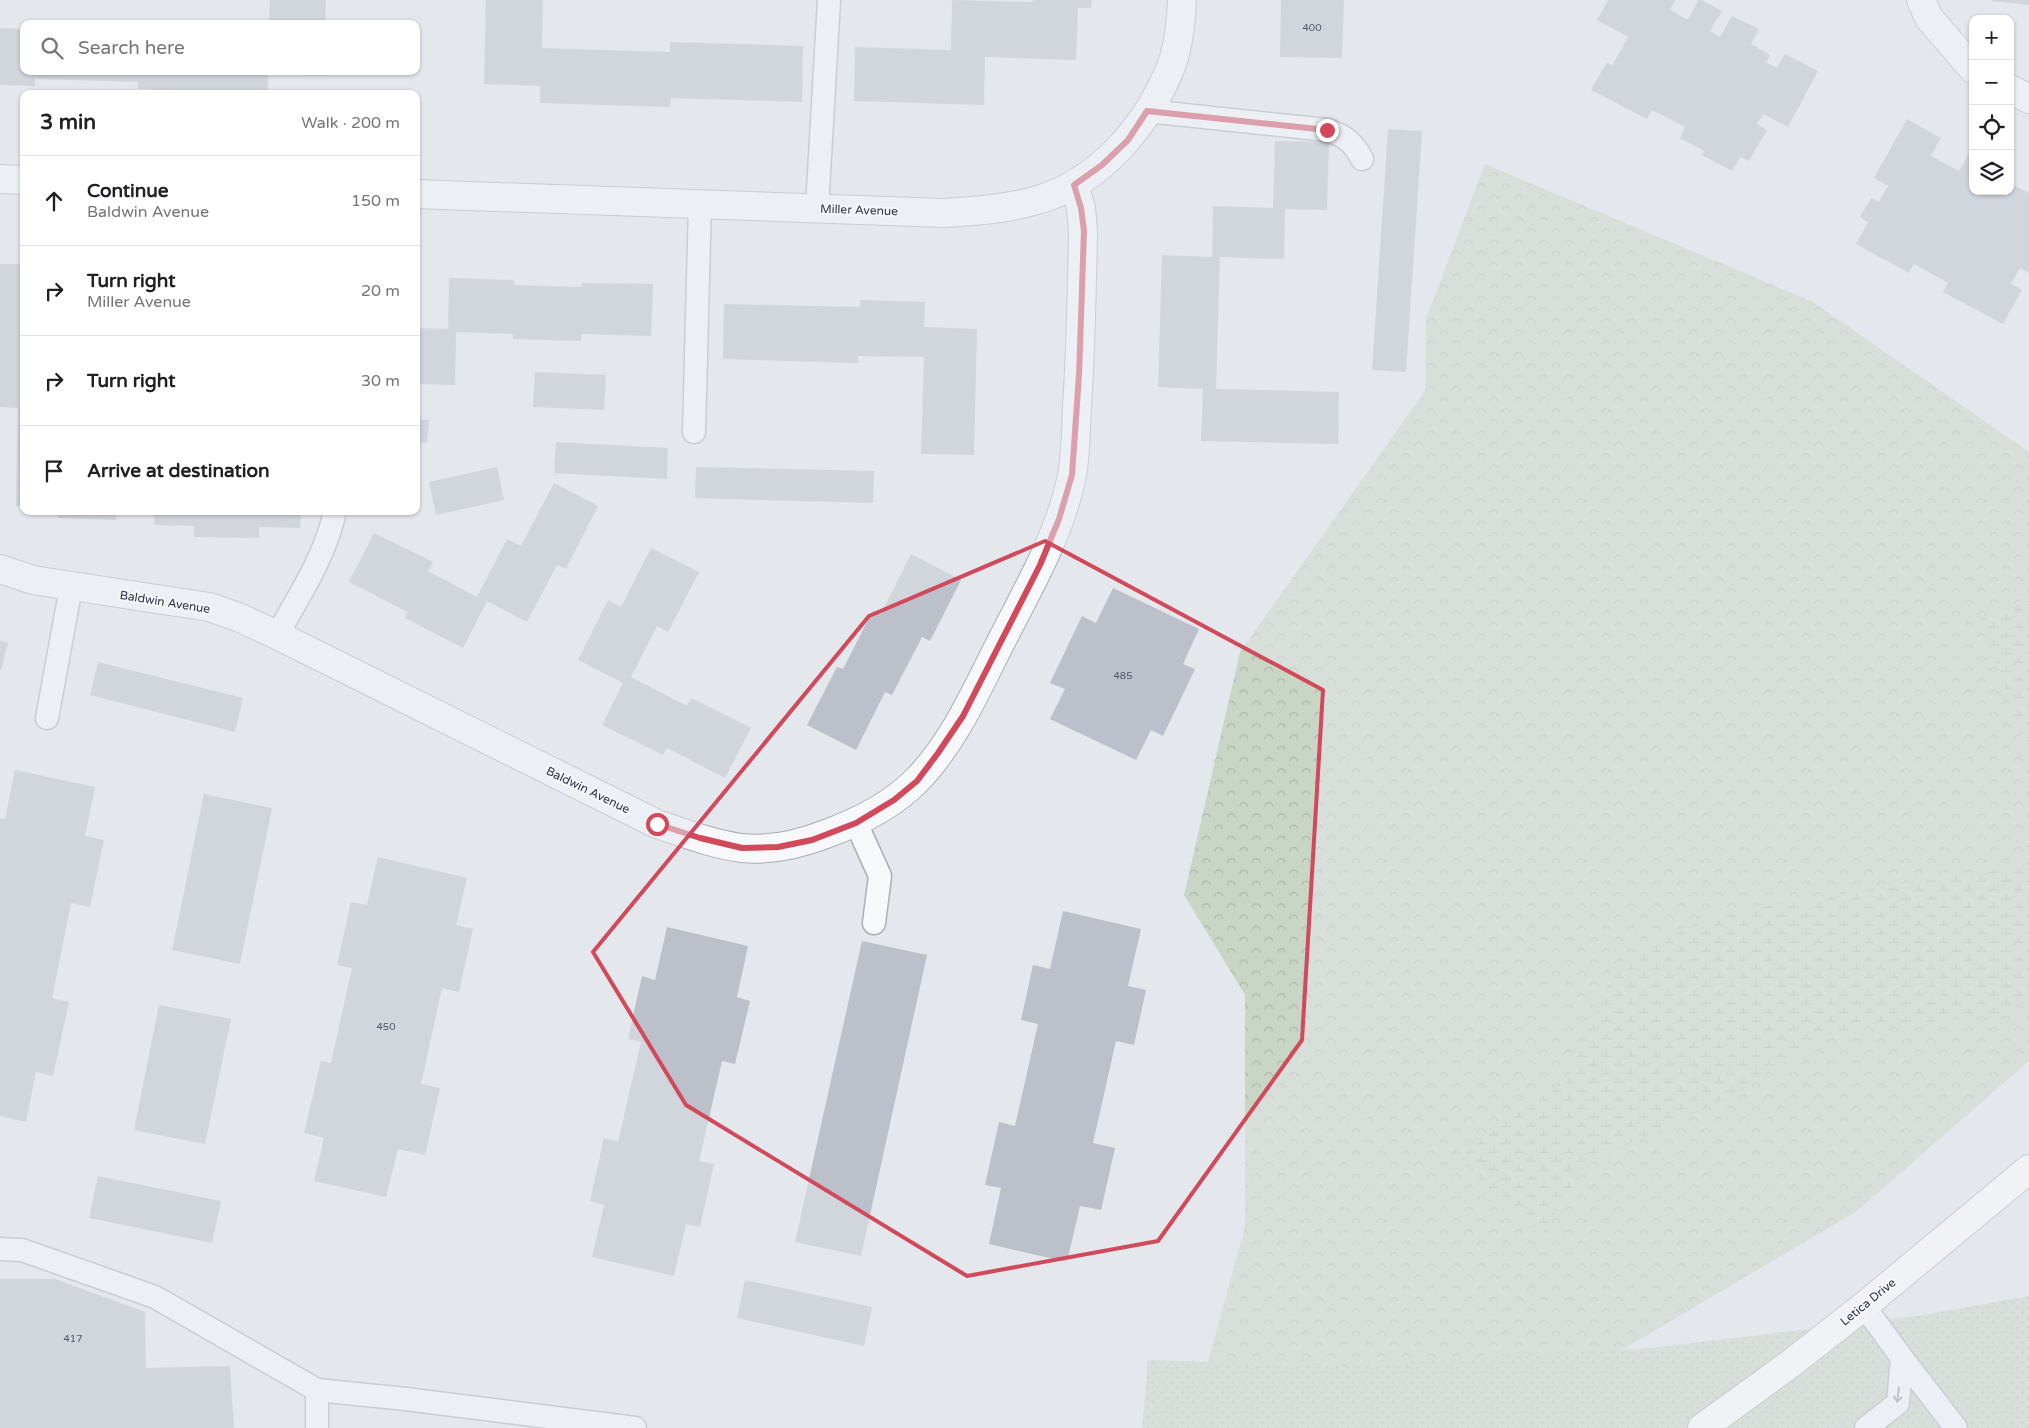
<!DOCTYPE html>
<html lang="en">
<head>
<meta charset="utf-8">
<style>
	:root { --surface:#fff; --page:#f6f6f6; --text:#202124; --muted:#757577; --line:#e0e0e0 }
	body { margin:0; font-family:"Varela Round",sans-serif; background:var(--page); color:var(--text) }
	.controls { position:absolute; right:15px; top:15px; display:grid; overflow:hidden; border-radius:10px; box-shadow:0 1px 4px #0004 }
	.controls button { width:45px; height:45px; display:grid; place-items:center; padding:0; border:0; border-bottom:1px solid var(--line); background:var(--surface); color:var(--text); font:25px sans-serif }
	.stop { position:absolute; width:15px; height:15px; margin:-11px; border:4px solid #d1495b; border-radius:50%; background:#fff }
	.stop.end { background:#d1495b; border-color:#fff; box-shadow:0 1px 5px #0008 }
	.list { margin:0; padding:0; list-style:none }
	h2 { display:flex; justify-content:space-between; align-items:center; height:65px; margin:0; padding:0 20px; font-size:21px }
	h2 small { font-size:16px; font-weight:400; color:var(--muted) }
	.list li { display:grid; grid-template-columns:32px 1fr auto; gap:15px; align-items:center; box-sizing:border-box; height:90px; padding:0 20px; border-top:1px solid var(--line) }
	.list b { display:block; font-size:19px; white-space:nowrap }
	.list p { margin:0; font-size:16px; white-space:nowrap; color:var(--muted) }
	.list em { font-size:16px; font-style:normal; color:var(--muted) }
	.icon { flex:none; width:28px; height:28px; fill:none; stroke:currentColor; stroke-width:2; stroke-linecap:round; stroke-linejoin:round }
	.map { position:relative; flex:none; width:2029px; height:1428px; overflow:hidden }
	.search { position:absolute; background:var(--surface); box-shadow:0 1px 4px #0004; left:20px; top:20px; width:400px; height:55px; display:flex; align-items:center; gap:12px; box-sizing:border-box; padding:0 18px; border-radius:10px; color:var(--muted); font-size:19px }
	.panel { position:absolute; background:var(--surface); box-shadow:0 1px 4px #0004; left:20px; top:90px; width:400px; height:425px; border-radius:10px }
	.map>svg:first-child { display:block }
	.forest { fill:url(#forest-crowns) }
	.wetland { fill:url(#wetland-marsh) }
	.park { fill:url(#park-dots) }
	.building { fill:#bbc0ca }
	.lines { fill:none; stroke-linecap:round; stroke-linejoin:round }
	.lane-casing { stroke:#a9aeb7; stroke-width:25 }
	.street-casing { stroke:#a9aeb7; stroke-width:30 }
	.secondary-casing { stroke:#a9aeb7; stroke-width:30 }
	.lane { stroke:#f7f8fa; stroke-width:22 }
	.street { stroke:#f7f8fa; stroke-width:28 }
	.secondary { stroke:#fff; stroke-width:28 }
	.oneway { stroke:#9196a0 }
	.route { stroke:#d1495b; stroke-width:6 }
	.marked { fill:none; stroke:#d1495b; stroke-width:4; stroke-linejoin:round }
	.labels { text-anchor:middle; dominant-baseline:central; stroke-width:4.5; stroke-linejoin:round; paint-order:stroke }
	.number-label { font-size:10px; fill:#4f5766 }
	.street-label { font-size:12px; fill:#2b3445; stroke:#f4f6f9 }
</style>
</head>
<body>
<div class="map">
<svg width="2029" height="1428" viewBox="0 0 2029 1428">
	<defs>
		<pattern id="forest-crowns" width="20" height="18" patternUnits="userSpaceOnUse" patternTransform="scale(1.25)"><rect width="20" height="18" fill="#c9d6c5"/><path d="M2 6a3 3 0 1 1 6 0M12 15a3 3 0 1 1 6 0" fill="none" stroke="#adb8ab"/></pattern>
		<pattern id="wetland-marsh" width="20" height="14" patternUnits="userSpaceOnUse" patternTransform="scale(1.25)"><rect width="20" height="14" fill="#c9d6c5"/><path d="M1 5h8M5 5V1M11 12h8M15 12V8" fill="none" stroke="#adb8ab"/></pattern>
		<pattern id="park-dots" width="8" height="8" patternUnits="userSpaceOnUse" patternTransform="scale(1.25)"><rect width="8" height="8" fill="#c9d6c5"/><path d="M2 2h.1M6 6h.1" fill="none" stroke="#adb8ab" stroke-width="1.8" stroke-linecap="round"/></pattern>
	</defs>
	<rect width="100%" height="100%" fill="#e4e7ec"/>
	<!-- forest -->
	<path class="forest" d="M1485 164 1813 302 2029 452V1061L1857 1211 1578 1376 1190 1428 1245 1227V995L1184 895 1240 652 1425 391 1426 319Z"/>
	<!-- wetland -->
	<g class="wetland">
		<path d="M2029 601V758L1981 618Z"/>
		<path d="M2029 825V996L2006 1013 1830 1033 1717 1103 1593 1161 1539 1236 1459 1159 1520 1099 1565 1085 1619 957 1717 914 2022 865Z"/>
	</g>
	<!-- park -->
	<path class="park" d="M2029 1296V1428H1142L1148 1360 1350 1366 1650 1348 1917 1316Z"/>
	<!-- building -->
	<g class="building">
		<path d="M270 0H326L325 24H269Z"/>
		<path d="M486 0H543L542 48 670 52V42L803 46 802 102 671 98 670 107 540 103V86L484 84Z"/>
		<path d="M952 0 1033 2V0H1092L1091 8H1078L1076 60 985 57 984 105 854 101 855 47 951 50Z"/>
		<path d="M1281 0H1344L1342 58 1280 57Z"/>
		<path d="M1608 0H1675L1670 10 1688 20 1698 0H1701L1722 11 1710 31 1720 37 1732 16 1759 29 1751 44 1770 55 1766 62 1777 68 1785 54 1818 71 1788 127 1763 114 1757 124 1767 130 1749 161 1740 157 1732 171 1702 155 1704 151 1680 138 1685 127 1652 110 1647 119 1591 90 1607 62 1612 66 1628 37 1597 20Z"/>
		<path d="M1992 0H2029V5L1992 1Z"/>
		<path d="M36 20 90 22V24H36Z"/>
		<path d="M0 28 24 29V71H323V76L268 74V93L138 89V82L35 79V86L0 85Z"/>
		<path d="M1907 119 1941 138 1931 156 1959 171 1968 155 1973 157V191H2010V183L2029 193V273L2020 268 2011 284 2022 290 2003 324 1943 292 1948 283 1914 264 1909 273 1856 244 1868 222 1860 217 1871 198 1879 202 1888 186 1874 178Z"/>
		<path d="M1388 129 1422 131 1406 372 1372 370Z"/>
		<path d="M1275 141 1329 142 1327 210 1285 209 1284 259 1220 257 1216 389 1339 392 1338 444 1201 441 1203 389 1158 387 1162 255 1212 257 1213 206 1273 208Z"/>
		<path d="M0 264H24V506H16L18 408 0 407Z"/>
		<path d="M449 278 514 280V285L582 287V283L653 284 651 336 581 334V341L513 339V334L456 332 455 385 416 384V328L448 329Z"/>
		<path d="M860 300 925 302 924 327 977 329 974 455 921 454 924 357 858 356V363L723 359 724 304 860 307Z"/>
		<path d="M535 372 606 375 604 410 533 407Z"/>
		<path d="M416 419 429 420 427 443 416 442Z"/>
		<path d="M556 442 668 448 667 479 554 473Z"/>
		<path d="M497 467 504 500 436 515 429 482Z"/>
		<path d="M696 467 874 471 873 503 695 498Z"/>
		<path d="M554 483 598 506 566 569 557 565 527 622 487 601 463 648 405 618 408 612 349 582 374 533 433 562 428 571 477 597 507 539 521 546Z"/>
		<path d="M58 511H116V520L58 518Z"/>
		<path d="M154 511H301L300 528 259 527V538L194 537V526L154 525Z"/>
		<path d="M651 548 699 572 668 632 657 626 631 677 687 706 691 698 751 728 725 778 667 748 663 755 602 725 623 683 578 660 608 600 621 607Z"/>
		<path d="M911 554 961 580 930 641 922 637 892 695 885 692 856 750 807 725 837 667 843 669 873 610 881 614Z"/>
		<path d="M1113 588 1199 629 1183 664 1195 669 1163 736 1151 730 1136 760 1050 719 1065 689 1050 683 1082 616 1096 623Z"/>
		<path d="M0 641 8 643 1 670H0Z"/>
		<path d="M98 662 243 698 235 732 90 695Z"/>
		<path d="M15 770 95 787 85 836 104 840 90 907 71 903 52 998 69 1002 53 1076 36 1072 26 1122 0 1116V818L5 819Z"/>
		<path d="M204 794 272 808 240 964 172 950Z"/>
		<path d="M378 857 467 878 456 925 473 929 459 992 442 988 421 1084 440 1088 425 1155 398 1149 386 1197 314 1181 324 1138 304 1133 321 1061 331 1063 352 968 337 965 351 902 367 905Z"/>
		<path d="M1063 911 1141 929 1128 986 1146 990 1134 1045 1116 1041 1093 1143 1115 1148 1101 1210 1080 1206 1067 1262 989 1244 1001 1188 985 1185 999 1122 1015 1126 1038 1024 1021 1020 1033 965 1050 969Z"/>
		<path d="M667 927 748 946 737 997 750 1001 735 1064 722 1061 699 1161 714 1164 700 1227 686 1224 674 1276 592 1257 604 1205 590 1201 604 1138 618 1142 641 1042 628 1039 642 976 655 980Z"/>
		<path d="M862 941 927 955 861 1256 795 1242Z"/>
		<path d="M159 1005 231 1019 205 1144 134 1130Z"/>
		<path d="M98 1176 221 1201 212 1243 89 1218Z"/>
		<path d="M0 1279H55L145 1312 146 1368 230 1366 234 1428H0Z"/>
		<path d="M745 1280 872 1307 864 1346 737 1318Z"/>
	</g>
	<g class="lines">
		<defs>
			<g id="lane">
				<path d="M1147 111 1327 130C1344 135 1354 143 1362 159"/>
				<path d="M817 208 829 0"/>
				<path d="M694 432 700 203"/>
				<path d="M277 635C299 596 326 555 335 511"/>
				<path d="M47 718 71 587"/>
				<path d="M856 823 880 876 874 923"/>
				<path d="M0 1249 22 1250 155 1297 317 1390"/>
				<path d="M1864 1306 1902 1358 1898 1403 1866 1428"/>
				<path d="M1902 1358 1956 1428"/>
				<path d="M317 1428V1390L406 1399 635 1428"/>
			</g>
			<g id="street">
				<path d="M1921 0 1929 18 1973 69"/>
				<path d="M2010 89 2029 99"/>
				<path d="M0 179 24 180"/>
				<path d="M416 194 943 213C976 211 1009 209 1041 199 1103 179 1149 123 1172 64 1179 44 1181 21 1182 0"/>
				<path d="M0 569 33 580 209 607 238 617 277 635 657 824C684 833 712 844 741 848 769 851 800 844 826 834 859 822 891 806 916 781 955 742 979 684 1004 636 1030 585 1061 532 1072 475 1076 453 1076 428 1077 406 1081 347 1082 289 1083 231L1081 208 1074 185"/>
			</g>
			<path id="secondary" d="M1702 1428 1789 1365 1864 1306 2029 1169"/>
		</defs>
		<!-- lane casing -->
		<use href="#lane" class="lane-casing"/>
		<!-- street casing -->
		<use href="#street" class="street-casing"/>
		<!-- secondary casing -->
		<use href="#secondary" class="secondary-casing"/>
		<!-- lane -->
		<use href="#lane" class="lane"/>
		<!-- street -->
		<use href="#street" class="street"/>
		<!-- secondary -->
		<use href="#secondary" class="secondary"/>
	</g>
	<!-- one-way arrows -->
	<defs><path id="oneway-shaft" d="M-6 0H5M1.5-3L5.5 0L1.5 3" fill="none" stroke-width="1.6" stroke-linecap="round" stroke-linejoin="round" transform="scale(1.25)"/></defs>
	<use class="oneway" href="#oneway-shaft" transform="translate(1898 1395) rotate(97)"/>
	<g class="lines">
		<!-- route -->
		<path class="route" d="M657 824 700 838 742 848 778 847 812 840 856 823 894 800 917 781 938 753 963 716 1040 565 1059 519 1072 475 1079 375 1084 231 1081 208 1074 185 1102 165 1128 140 1147 111 1327 130"/>
	</g>
	<!-- marked area -->
	<path d="M0 0H2029V1428H0ZM1045 541 1323 690 1302 1040 1158 1241 967 1276 686 1105 593 952 869 616Z" fill="#e4e7ec" fill-opacity=".55" fill-rule="evenodd"/>
	<path class="marked" d="M1045 541 1323 690 1302 1040 1158 1241 967 1276 686 1105 593 952 869 616Z"/>
	<g class="labels">
		<!-- number labels -->
		<g class="number-label">
			<text x="1312" y="28">400</text>
			<text x="1123" y="676">485</text>
			<text x="386" y="1027">450</text>
			<text x="73" y="1339">417</text>
		</g>
		<!-- street labels -->
		<g class="street-label">
			<text transform="translate(859 210) rotate(2)">Miller Avenue</text>
			<text transform="translate(165 602) rotate(9)">Baldwin Avenue</text>
			<text transform="translate(588 790) rotate(26)">Baldwin Avenue</text>
			<text transform="translate(1868 1302) rotate(-39)">Letica Drive</text>
		</g>
	</g>
</svg>
<div class="controls">
<button>+</button>
<button>−</button>
<button><svg class="icon" aria-label="locate" viewBox="0 0 24 24"><circle cx="12" cy="12" r="6"/><path d="M12 2v4M12 18v4M2 12h4M18 12h4"/></svg></button>
<button><svg class="icon" aria-label="layers" viewBox="0 0 24 24"><path d="M12 4l9 5-9 5-9-5zM3 14l9 5 9-5"/></svg></button>
</div>
<div class="stop" style="left:657px;top:824px"></div>
<div class="stop end" style="left:1327px;top:130px"></div>
<div class="search"><svg class="icon" aria-label="search" viewBox="0 0 24 24"><circle cx="10" cy="10" r="6"/><path d="M15 15l6 6"/></svg>Search here</div>
<section class="panel">
<h2>3 min<small>Walk · 200 m</small></h2>
<ul class="list">
<li><svg class="icon" aria-label="ahead" viewBox="0 0 24 24"><path d="M12 20V5M6 11l6-6 6 6"/></svg><div><b>Continue</b><p>Baldwin Avenue</p></div><em>150 m</em></li>
<li><svg class="icon" aria-label="right" viewBox="0 0 24 24"><path d="M7 20v-9h11M14 6l5 5-5 5"/></svg><div><b>Turn right</b><p>Miller Avenue</p></div><em>20 m</em></li>
<li><svg class="icon" aria-label="right" viewBox="0 0 24 24"><path d="M7 20v-9h11M14 6l5 5-5 5"/></svg><div><b>Turn right</b></div><em>30 m</em></li>
<li><svg class="icon" aria-label="arrive" viewBox="0 0 24 24"><path d="M6 21V4h12l-3 4 3 4H6"/></svg><div><b>Arrive at destination</b></div></li>
</ul>
</section>
</div>
</body>
</html>
